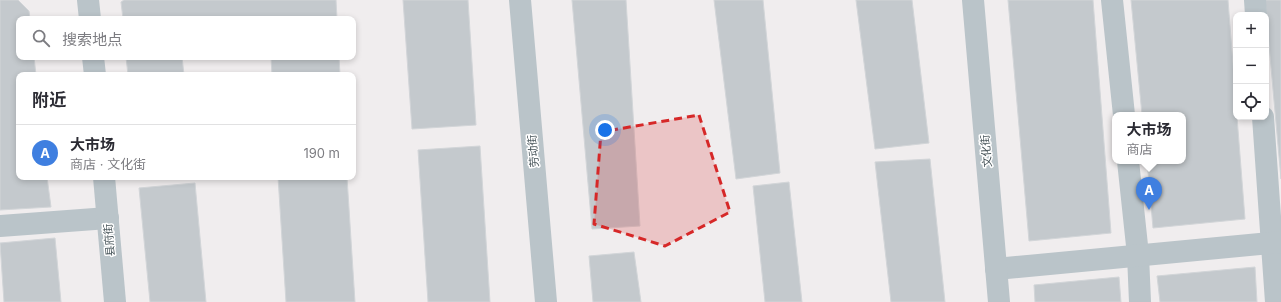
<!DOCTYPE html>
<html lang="zh">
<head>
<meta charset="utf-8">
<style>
	:root { --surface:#fff; --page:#f2f2f3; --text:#2b2b33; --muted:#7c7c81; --line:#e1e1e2; --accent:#2563eb }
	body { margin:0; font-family:Inter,"Noto Sans SC",sans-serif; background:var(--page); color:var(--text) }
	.controls { position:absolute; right:12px; top:12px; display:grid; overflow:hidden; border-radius:8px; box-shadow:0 2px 6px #0003 }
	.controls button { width:36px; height:36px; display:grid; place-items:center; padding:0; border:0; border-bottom:1px solid var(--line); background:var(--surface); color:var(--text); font:20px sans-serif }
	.you { position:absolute; left:605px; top:130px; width:14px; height:14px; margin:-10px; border:3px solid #fff; border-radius:50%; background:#1a73e8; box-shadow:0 0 0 6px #1a73e833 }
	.badge { display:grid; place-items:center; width:26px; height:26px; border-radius:50%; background:var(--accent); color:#fff; font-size:13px; font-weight:700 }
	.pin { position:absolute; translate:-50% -33px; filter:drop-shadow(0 1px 2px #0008) }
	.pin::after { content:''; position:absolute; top:21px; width:14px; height:12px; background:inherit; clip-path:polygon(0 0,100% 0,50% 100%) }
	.popup { position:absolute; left:1112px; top:112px; width:74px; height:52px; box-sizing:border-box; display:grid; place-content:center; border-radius:8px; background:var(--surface); filter:drop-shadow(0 1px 3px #0005); font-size:13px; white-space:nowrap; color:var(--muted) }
	.popup b { font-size:15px; color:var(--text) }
	.popup::after { content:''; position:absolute; left:50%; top:100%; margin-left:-8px; border:8px solid transparent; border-top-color:var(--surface) }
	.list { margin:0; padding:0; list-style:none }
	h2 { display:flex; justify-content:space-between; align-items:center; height:52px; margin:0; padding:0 16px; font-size:17px }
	h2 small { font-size:13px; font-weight:400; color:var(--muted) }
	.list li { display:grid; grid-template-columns:26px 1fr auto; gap:12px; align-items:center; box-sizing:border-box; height:56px; padding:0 16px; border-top:1px solid var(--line) }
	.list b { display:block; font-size:15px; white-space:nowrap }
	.list p { margin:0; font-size:13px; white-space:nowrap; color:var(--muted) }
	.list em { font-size:13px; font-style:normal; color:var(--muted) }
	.icon { flex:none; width:22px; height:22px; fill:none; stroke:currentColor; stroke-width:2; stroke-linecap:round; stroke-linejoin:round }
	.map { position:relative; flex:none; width:1281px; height:302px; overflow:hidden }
	.search { position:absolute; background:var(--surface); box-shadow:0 2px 6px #0003; left:16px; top:16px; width:340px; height:44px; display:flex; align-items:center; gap:10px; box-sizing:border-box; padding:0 14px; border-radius:8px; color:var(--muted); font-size:15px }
	.panel { position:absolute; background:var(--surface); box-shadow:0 2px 6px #0003; left:16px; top:72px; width:340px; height:108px; border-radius:8px }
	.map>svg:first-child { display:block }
	.building { fill:#c4c9cd; stroke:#d2d5d8 }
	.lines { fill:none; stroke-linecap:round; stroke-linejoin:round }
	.minor { stroke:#bac4c9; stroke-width:22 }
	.tertiary { stroke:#bac4c9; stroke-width:22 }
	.marked { fill:#d62828; fill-opacity:0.2; stroke:#d62828; stroke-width:3; stroke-dasharray:8 5; stroke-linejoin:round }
	.labels { text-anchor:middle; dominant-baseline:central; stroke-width:3; stroke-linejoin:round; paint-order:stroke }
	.street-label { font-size:11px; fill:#475459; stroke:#fff }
</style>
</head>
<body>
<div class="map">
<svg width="1281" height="302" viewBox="0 0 1281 302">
	<rect width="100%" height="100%" fill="#f0edee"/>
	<!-- building -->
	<g class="building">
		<path d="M0 0H18L29 11 30 19H19V57H34L36 75H19V177H47L51 207 0 210Z"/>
		<path d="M124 0H336L337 19H123L121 2Z"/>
		<path d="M403 0H468L476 125 412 129Z"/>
		<path d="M572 0H626L640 226 592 229Z"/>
		<path d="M714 0H763L780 173 736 179Z"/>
		<path d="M856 0H912L929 143 875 149Z"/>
		<path d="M1008 0H1093L1111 233 1029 241Z"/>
		<path d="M1131 0H1228L1236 102V117H1237L1245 219 1153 228 1147 161H1183V115H1142Z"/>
		<path d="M1265 0H1281V179Z"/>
		<path d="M126 57H182L184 75H128Z"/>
		<path d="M271 57H339L340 75H272Z"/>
		<path d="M480 146 490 302H428L418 150Z"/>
		<path d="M930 159 945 302H891L875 162Z"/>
		<path d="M278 177H347L355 302H286Z"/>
		<path d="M789 182 802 302H765L753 186Z"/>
		<path d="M195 183 206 302H150L139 188Z"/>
		<path d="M55 238 61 302H4L0 243Z"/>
		<path d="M634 252 641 302H593L589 256Z"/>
		<path d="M1255 267 1257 302H1160L1157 276Z"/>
		<path d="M1119 277 1121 302H1035L1034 285Z"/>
	</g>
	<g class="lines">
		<!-- minor -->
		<g class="minor">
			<path d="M1112 0 1124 115"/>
			<path d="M1255 0 1256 15"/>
			<path d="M1263 117 1276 302"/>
			<path d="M1128 161 1138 255 1140 302"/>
			<path d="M0 226 108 218"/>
			<path d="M996 269 1281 242"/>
		</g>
		<!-- tertiary -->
		<g class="tertiary">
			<path d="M88 0 90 19"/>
			<path d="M520 0 546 302"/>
			<path d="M973 0 999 302"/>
			<path d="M93 57 95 75"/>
			<path d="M104 177 115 302"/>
		</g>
	</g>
	<!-- marked area -->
	<path class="marked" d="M699 115 730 212 665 246 594 224 601 132Z"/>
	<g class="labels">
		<!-- street labels -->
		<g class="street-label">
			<text transform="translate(533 151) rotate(-95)">劳动街</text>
			<text transform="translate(986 151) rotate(-95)">文化街</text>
			<text transform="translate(109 240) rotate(-95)">县府街</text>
		</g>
	</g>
</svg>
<div class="controls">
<button>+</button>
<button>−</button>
<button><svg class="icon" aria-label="locate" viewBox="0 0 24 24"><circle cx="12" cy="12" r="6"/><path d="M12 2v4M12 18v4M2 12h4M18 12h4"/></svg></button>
</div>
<div class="you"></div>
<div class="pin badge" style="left:1149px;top:210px;background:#3f7fe0">A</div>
<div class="popup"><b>大市场</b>商店</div>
<div class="search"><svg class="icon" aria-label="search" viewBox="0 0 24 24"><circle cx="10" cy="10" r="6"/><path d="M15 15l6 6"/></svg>搜索地点</div>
<section class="panel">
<h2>附近<small></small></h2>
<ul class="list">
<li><span class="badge" style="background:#3f7fe0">A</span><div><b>大市场</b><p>商店 · 文化街</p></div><em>190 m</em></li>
</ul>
</section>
</div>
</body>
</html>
